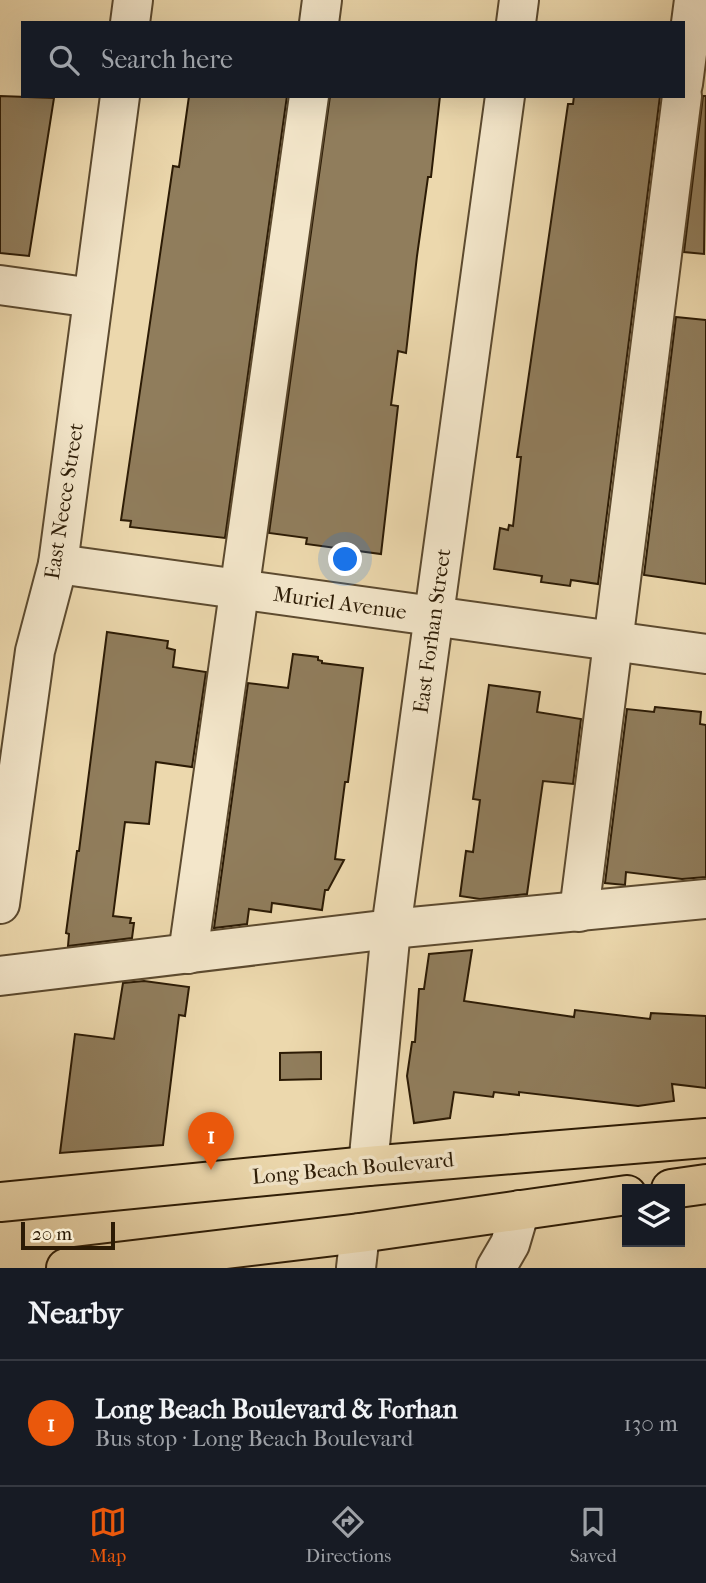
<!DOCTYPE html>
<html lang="en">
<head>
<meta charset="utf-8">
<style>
	:root { --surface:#171b24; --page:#242831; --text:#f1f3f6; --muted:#9ea1a6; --line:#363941; --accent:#ea580c }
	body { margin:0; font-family:"IM FELL French Canon",serif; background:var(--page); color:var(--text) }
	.controls { position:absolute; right:21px; bottom:21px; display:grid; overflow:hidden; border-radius:0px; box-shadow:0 7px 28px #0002 }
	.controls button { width:63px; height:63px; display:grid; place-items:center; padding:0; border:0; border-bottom:2px solid var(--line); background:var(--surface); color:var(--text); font:35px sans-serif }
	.scale { position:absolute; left:21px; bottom:18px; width:94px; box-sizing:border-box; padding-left:7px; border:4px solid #2c1b05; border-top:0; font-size:19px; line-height:24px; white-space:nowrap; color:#2c1b05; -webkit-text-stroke:5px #f3e6ca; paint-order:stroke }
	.you { position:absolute; left:346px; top:560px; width:24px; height:24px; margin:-18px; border:5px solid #fff; border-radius:50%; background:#1a73e8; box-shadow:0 0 0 10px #1a73e833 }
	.badge { display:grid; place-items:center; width:46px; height:46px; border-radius:50%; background:var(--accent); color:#fff; font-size:23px; font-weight:700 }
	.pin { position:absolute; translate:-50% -58px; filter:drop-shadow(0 2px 4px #0008) }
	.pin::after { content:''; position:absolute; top:37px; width:24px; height:21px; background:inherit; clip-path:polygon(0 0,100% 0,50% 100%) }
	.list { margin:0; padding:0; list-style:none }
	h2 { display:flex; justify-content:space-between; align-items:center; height:91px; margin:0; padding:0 28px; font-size:30px }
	h2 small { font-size:23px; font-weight:400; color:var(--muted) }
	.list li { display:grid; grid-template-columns:46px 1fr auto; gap:21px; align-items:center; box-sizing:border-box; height:126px; padding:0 28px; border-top:2px solid var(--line) }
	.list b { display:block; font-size:26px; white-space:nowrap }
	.list p { margin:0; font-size:23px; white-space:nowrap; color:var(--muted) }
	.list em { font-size:23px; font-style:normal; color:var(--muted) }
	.icon { flex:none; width:38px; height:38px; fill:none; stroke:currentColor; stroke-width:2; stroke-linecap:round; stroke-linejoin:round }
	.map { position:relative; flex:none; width:706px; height:1268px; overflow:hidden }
	.search { position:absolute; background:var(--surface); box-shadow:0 7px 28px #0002; left:21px; right:21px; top:21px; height:77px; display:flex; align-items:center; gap:18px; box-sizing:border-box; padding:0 24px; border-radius:0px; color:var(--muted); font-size:26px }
	.sheet { height:217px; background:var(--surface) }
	nav { display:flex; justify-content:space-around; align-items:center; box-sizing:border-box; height:98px; border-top:2px solid var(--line); background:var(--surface); font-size:19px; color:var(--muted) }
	nav a { display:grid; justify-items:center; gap:4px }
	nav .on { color:var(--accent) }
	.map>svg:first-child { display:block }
	.building { fill:#907d5c; stroke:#2c1b05; stroke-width:2 }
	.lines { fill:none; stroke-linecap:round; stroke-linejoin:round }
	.minor-casing { stroke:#5c4a2f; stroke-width:42 }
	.major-casing { stroke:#2c1b05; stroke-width:42 }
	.minor { stroke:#f3e6ca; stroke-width:38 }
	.major { stroke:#ecd8ad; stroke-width:38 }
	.labels { text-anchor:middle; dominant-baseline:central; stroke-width:7; stroke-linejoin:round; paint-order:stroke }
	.street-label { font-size:21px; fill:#2c1b05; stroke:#f3e6ca }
</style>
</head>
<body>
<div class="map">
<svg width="706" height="1268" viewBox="0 0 706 1268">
	<rect width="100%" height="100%" fill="#ecd8ad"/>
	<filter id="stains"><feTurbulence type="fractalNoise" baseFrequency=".00286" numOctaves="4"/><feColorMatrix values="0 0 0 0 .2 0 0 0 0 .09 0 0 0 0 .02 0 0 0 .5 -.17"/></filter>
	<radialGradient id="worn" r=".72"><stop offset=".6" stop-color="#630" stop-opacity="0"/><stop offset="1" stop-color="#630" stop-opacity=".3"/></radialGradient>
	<!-- building -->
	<g class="building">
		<path d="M0 96 54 98 29 256 0 253Z"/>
		<path d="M189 96H287L225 538 130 527 131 521 121 520 173 166 179 167Z"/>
		<path d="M330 96H440L431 177H428L417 256 406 353 398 351 391 405 398 406 381 554 306 544 307 538 269 533Z"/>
		<path d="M574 96H660L598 584 571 580 570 586 541 582 542 576 494 569 500 528 508 530 509 525 513 526 521 457H517L568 104H573Z"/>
		<path d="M703 96H706L704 254 684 252Z"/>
		<path d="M676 317 706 320V584L644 575Z"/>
		<path d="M107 632 168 641 167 648 175 650 173 667 206 672 192 767 156 762 149 824 125 822 113 916 131 918 130 923H134L132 938 68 946 69 934 66 933 77 851H79Z"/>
		<path d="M293 654 318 657V660L322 661V663L363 668 348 782H345L335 859 344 860 328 890H325L322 910 272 903 271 912 249 909 247 924 214 928 248 683 288 688Z"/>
		<path d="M489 685 540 692 537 712 581 719 573 784 543 781 527 894 480 899 460 896 466 851 473 852 480 800 473 799Z"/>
		<path d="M655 707 701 712 700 724 706 725V877L682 879 626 872 625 885 605 883 627 709 654 712Z"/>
		<path d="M472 950 464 1001 574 1017 575 1010 650 1019 651 1013 706 1016V1088L672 1084 674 1101 638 1106 519 1092V1095L494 1092 493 1097 454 1092 450 1118 414 1123 407 1076 412 1042H415L419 989H424L429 954Z"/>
		<path d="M144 981 189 987 185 1016 179 1015 163 1145 60 1153 75 1034 114 1039 123 983Z"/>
		<path d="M321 1052V1079L280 1080V1053Z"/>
	</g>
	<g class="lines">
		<defs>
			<g id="minor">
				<path d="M130 23 133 0"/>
				<path d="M319 23 322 0"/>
				<path d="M516 23 519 0"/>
				<path d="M683 84 694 0"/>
				<path d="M0 285 93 298"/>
				<path d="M58 564 706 654"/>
				<path d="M0 904 35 651 58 564 120 96"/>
				<path d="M579 912 682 96"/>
				<path d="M188 954 309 96"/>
				<path d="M0 976 391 929 706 899"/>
				<path d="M368 1166 391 929 505 96"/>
				<path d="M356 1268 360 1233"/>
				<path d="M496 1268 510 1244 520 1210"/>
			</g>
			<g id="major">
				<path d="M671 1189 706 1184"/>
				<path d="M0 1202 368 1166 706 1138"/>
				<path d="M66 1268 360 1233 627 1195"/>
			</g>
		</defs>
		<!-- minor casing -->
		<use href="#minor" class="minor-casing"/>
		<!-- major casing -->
		<use href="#major" class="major-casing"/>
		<!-- minor -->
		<use href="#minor" class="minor"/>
		<!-- major -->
		<use href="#major" class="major"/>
	</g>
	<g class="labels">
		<!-- street labels -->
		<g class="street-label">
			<text transform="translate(64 501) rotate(-81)">East Neece Street</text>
			<text transform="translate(340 603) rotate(8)">Muriel Avenue</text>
			<text transform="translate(432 631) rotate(-82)">East Forhan Street</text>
			<text transform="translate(353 1168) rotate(-5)">Long Beach Boulevard</text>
		</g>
	</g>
	<rect width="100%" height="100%" filter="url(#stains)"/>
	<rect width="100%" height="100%" fill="url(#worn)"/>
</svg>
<div class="controls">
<button><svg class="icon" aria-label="layers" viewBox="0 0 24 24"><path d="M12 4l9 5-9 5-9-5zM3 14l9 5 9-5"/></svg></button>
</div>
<div class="scale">20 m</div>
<div class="you"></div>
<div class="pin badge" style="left:211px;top:1170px">1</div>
<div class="search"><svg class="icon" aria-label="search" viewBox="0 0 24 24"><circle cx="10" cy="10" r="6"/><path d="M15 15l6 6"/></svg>Search here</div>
</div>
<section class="sheet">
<h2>Nearby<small></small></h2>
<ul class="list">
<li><span class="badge">1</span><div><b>Long Beach Boulevard &amp; Forhan</b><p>Bus stop · Long Beach Boulevard</p></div><em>130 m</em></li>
</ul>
</section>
<nav>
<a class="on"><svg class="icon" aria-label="map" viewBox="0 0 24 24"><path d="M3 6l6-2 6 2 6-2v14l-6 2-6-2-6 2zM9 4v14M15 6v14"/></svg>Map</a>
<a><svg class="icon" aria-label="directions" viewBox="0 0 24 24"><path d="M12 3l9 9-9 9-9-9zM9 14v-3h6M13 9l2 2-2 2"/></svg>Directions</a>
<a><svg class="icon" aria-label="saved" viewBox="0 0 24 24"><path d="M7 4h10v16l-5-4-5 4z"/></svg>Saved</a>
</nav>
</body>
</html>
